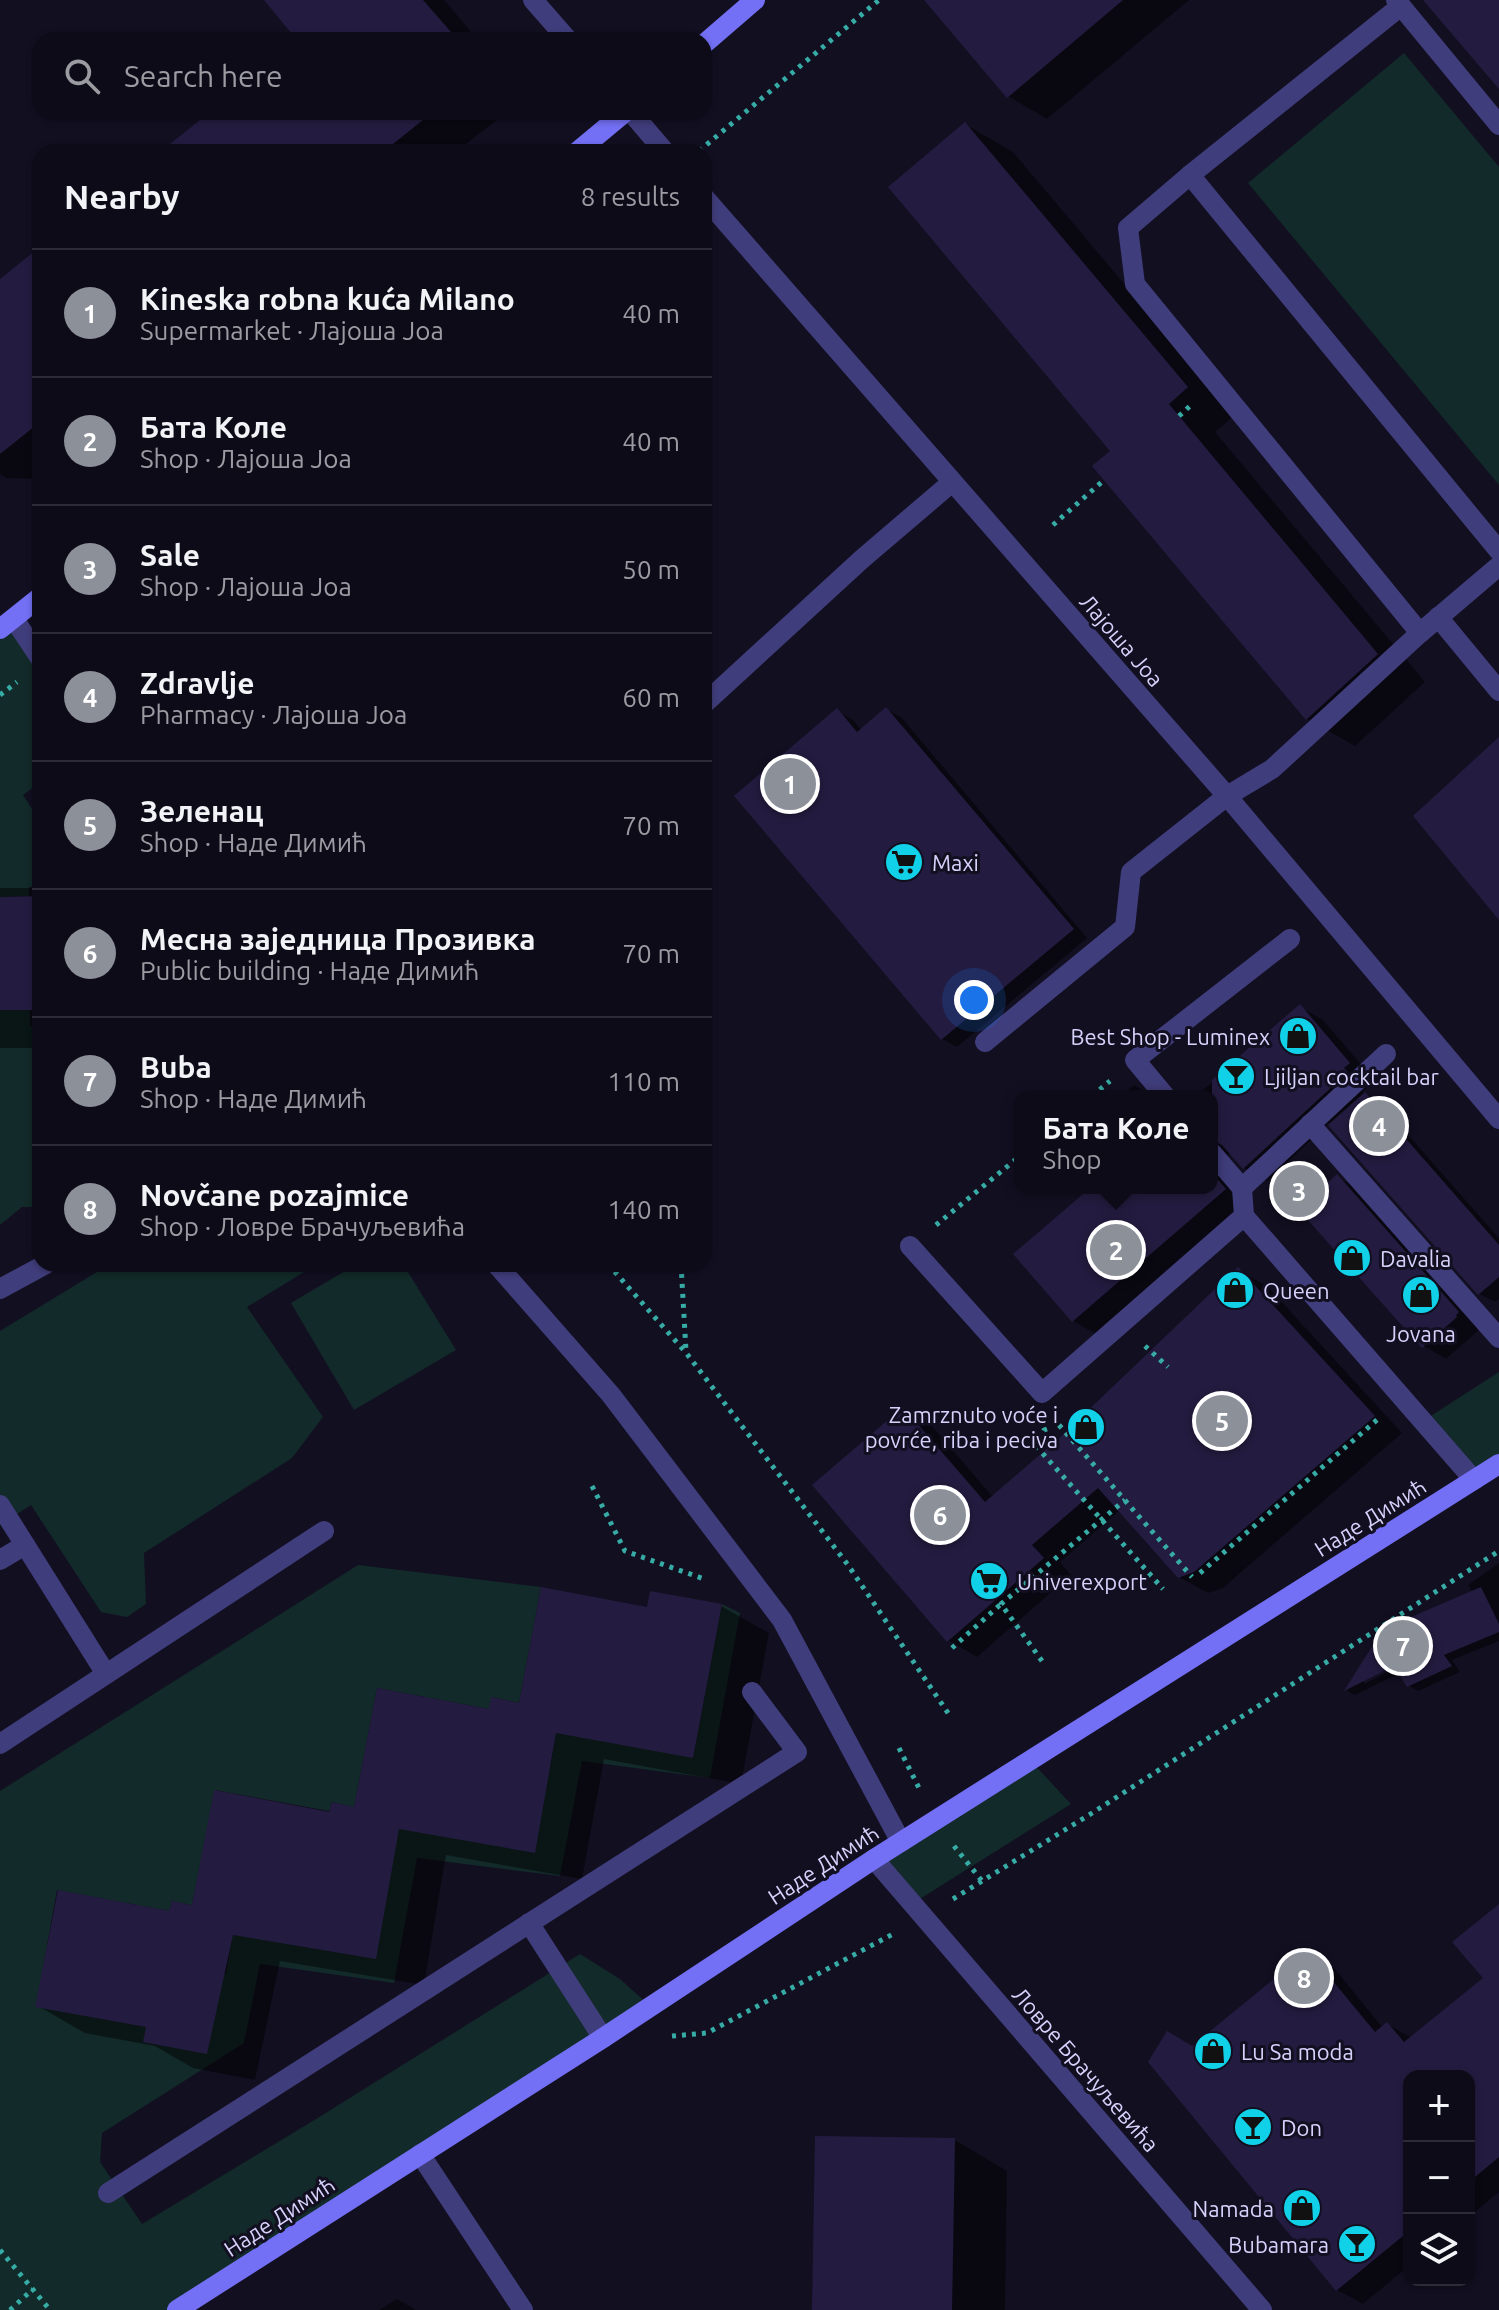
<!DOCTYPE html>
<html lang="en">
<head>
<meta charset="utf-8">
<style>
	:root { --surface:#0e0b19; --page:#171422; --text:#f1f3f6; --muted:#9b9ba2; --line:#2e2b38; --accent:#8c9099 }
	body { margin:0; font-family:Ubuntu,sans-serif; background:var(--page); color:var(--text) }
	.controls { position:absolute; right:24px; bottom:24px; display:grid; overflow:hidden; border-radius:16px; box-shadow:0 2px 6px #0004 }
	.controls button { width:72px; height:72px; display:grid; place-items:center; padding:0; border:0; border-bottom:2px solid var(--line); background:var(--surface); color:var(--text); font:40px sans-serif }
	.you { position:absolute; left:974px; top:1000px; width:28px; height:28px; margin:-20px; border:6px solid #fff; border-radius:50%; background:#1a73e8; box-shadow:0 0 0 12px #1a73e833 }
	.badge { display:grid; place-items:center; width:52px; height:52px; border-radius:50%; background:var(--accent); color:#fff; font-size:26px; font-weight:700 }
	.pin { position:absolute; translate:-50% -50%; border:4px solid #fff; box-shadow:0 2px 8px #0006 }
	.popup { position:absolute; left:1014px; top:1090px; width:204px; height:104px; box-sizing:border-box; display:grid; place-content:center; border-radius:16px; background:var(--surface); filter:drop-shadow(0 2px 6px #0005); font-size:26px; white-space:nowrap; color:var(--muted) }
	.popup b { font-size:30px; color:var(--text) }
	.popup::after { content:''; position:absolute; left:50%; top:100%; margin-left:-16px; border:16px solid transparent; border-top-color:var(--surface) }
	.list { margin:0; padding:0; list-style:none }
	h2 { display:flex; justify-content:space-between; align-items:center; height:104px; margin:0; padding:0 32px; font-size:34px }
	h2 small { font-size:26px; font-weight:400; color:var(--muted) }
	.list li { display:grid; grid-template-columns:52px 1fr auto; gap:24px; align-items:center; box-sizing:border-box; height:128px; padding:0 32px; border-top:2px solid var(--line) }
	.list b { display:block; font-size:30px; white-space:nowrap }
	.list p { margin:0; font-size:26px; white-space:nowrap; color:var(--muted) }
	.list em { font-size:26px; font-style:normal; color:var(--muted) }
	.icon { flex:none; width:44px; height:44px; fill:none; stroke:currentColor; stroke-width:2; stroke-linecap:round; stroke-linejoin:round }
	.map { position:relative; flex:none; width:1499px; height:2310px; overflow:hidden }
	.search { position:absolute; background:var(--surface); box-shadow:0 2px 6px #0004; left:32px; top:32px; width:680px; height:88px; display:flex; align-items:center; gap:20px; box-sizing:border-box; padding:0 28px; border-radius:24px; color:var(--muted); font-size:30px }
	.panel { position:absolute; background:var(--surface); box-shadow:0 2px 6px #0004; left:32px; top:144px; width:680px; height:1128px; border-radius:24px }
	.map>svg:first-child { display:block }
	.green { fill:#122a29 }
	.shadow { fill:#0007; fill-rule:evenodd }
	.building { fill:#241c40 }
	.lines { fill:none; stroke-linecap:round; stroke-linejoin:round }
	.path { stroke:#37aba5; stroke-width:5; stroke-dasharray:4 6; stroke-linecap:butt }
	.lane { stroke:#403d7c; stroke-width:20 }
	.street { stroke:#403d7c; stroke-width:20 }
	.secondary { stroke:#7470f5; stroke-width:20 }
	.labels { text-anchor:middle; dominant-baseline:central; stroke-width:6; stroke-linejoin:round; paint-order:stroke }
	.street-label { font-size:22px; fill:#d7d2fc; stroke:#120f21 }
	.poi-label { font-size:22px; fill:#d7d2fc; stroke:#120f21; text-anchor:start }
</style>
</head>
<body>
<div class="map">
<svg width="1499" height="2310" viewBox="0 0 1499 2310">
	<rect width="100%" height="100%" fill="#120f21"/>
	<!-- green -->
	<g class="green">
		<path d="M1404 53 1499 167V485L1248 183Z"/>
		<path d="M14 619 40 657V782L23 795 40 821V887H29V896L0 897V629Z"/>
		<path d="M0 1010H30V1026H40V1207H22L0 1225Z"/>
		<path d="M110 1264H317L247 1307 323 1417 292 1458 144 1553 146 1604 127 1617 101 1612 31 1505 0 1525V1331Z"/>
		<path d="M357 1264H403L456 1350 354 1410 291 1303Z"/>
		<path d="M1499 1372V1464L1474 1480 1423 1421Z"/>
		<path d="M358 1565 541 1587 519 1703 492 1697 489 1709 377 1688 354 1807 332 1802 329 1811 215 1790 192 1905 172 1901 169 1911 57 1890 36 2006 146 2027 210 1971 226 1974 235 1921 401 1814 550 1768 559 1716 693 1758 722 1604 740 1613 710 1778 582 1761 560 1876 417 1858 394 1983 260 1964 244 2043 102 2133 100 2162 142 2224 321 2116 580 1954 620 1979 650 2006 177 2310H0V1791Z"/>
		<path d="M1030 1760 1071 1804 912 1904 873 1859Z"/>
	</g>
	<!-- shadow -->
	<g class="shadow">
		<path d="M266 0H444L478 40H300Z"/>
		<path d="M927 0H1189L1047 119 1008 96Z"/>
		<path d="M214 112H499L498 119 456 152H163Z"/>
		<path d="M965 124 1013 152 1235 415 1215 432 1425 682 1355 746 1307 719 1113 451Z"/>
		<path d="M40 250V479L6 478 0 474V282Z"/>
		<path d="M886 709 902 718 1087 938 957 1047 942 1039 837 711 853 720 861 730Z"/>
		<rect x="0" y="888" width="40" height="160"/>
		<path d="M1300 1007 1323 1020 1371 1076 1365 1081 1369 1086 1362 1092 1380 1103 1499 1238V1299L1495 1302 1480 1294 1329 1123 1267 1181 1244 1168 1231 1153 1225 1156 1247 1203 1096 1334 1073 1321 1093 1188H1212V1096H1196Z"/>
		<path d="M1134 1085 1153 1096H1121Z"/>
		<path d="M1337 1177 1360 1190 1480 1326 1477 1329 1479 1330 1446 1359 1424 1346Z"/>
		<path d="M1238 1270 1267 1286 1402 1433 1223 1588 1208 1593 1179 1577 1120 1510 1060 1562 1071 1575 977 1657 948 1640 903 1410 932 1426 993 1497 1058 1441Z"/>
		<path d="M1499 1563V1641L1452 1660 1460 1672 1418 1691 1408 1685 1400 1673 1355 1695 1347 1691 1385 1631 1473 1593 1468 1585ZM1402 1660 1404 1664 1364 1684V1679Z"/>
		<path d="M721 1606 769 1633 741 1784 604 1759 582 1879 446 1855 424 1985 280 1961 255 2080 193 2068 155 2046 85 2033 38 2006 171 1914 194 1907 331 1814 356 1809 491 1712 520 1705 649 1609Z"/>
		<path d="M1499 1910V2192L1469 2217V2076H1409V2266L1363 2304 1337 2290 1193 2048 1308 1953 1334 1968 1383 2028 1387 2024 1412 2038 1486 1978Z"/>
		<path d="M955 2140 1007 2171 1005 2310H814Z"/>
		<path d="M397 2299 416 2310H379Z"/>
	</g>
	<!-- building -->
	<g class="building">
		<path d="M264 0H423L458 40H297Z"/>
		<path d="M924 0H1123L1007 98Z"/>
		<path d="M1423 0H1499V89Z"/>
		<path d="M210 112H433L383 152H160Z"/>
		<path d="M965 122 1188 387 1169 404 1378 654 1306 720 1092 466 1110 451 888 187Z"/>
		<path d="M40 247V422L0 454V279Z"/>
		<path d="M886 707 1074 929 941 1040 734 796 837 708 857 732Z"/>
		<path d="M1499 737V920L1413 816Z"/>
		<path d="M40 896V1010H0V897Z"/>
		<path d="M1300 1004 1350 1063 1344 1068 1348 1072 1243 1169 1222 1145 1212 1140V1080Z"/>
		<path d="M1365 1092 1499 1245V1277L1478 1295 1328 1125Z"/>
		<path d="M1212 1173 1226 1189 1072 1322 1013 1254 1090 1188H1212Z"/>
		<path d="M1337 1174 1459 1312 1456 1315 1457 1317 1422 1348 1299 1210Z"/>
		<path d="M1238 1267 1375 1416 1194 1572 1178 1578 1098 1488 1032 1545 1044 1558 947 1642 812 1485 903 1407 985 1502 1057 1440Z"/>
		<path d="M541 1587 647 1607 650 1591 722 1604 693 1758 556 1733 535 1853 399 1829 376 1959 233 1935 207 2054 143 2042 146 2027 35 2007 58 1890 169 1911 172 1901 192 1905 214 1790 329 1812 332 1802 354 1807 377 1688 489 1709 491 1697 519 1703Z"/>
		<path d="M1481 1587 1499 1624V1632L1444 1655 1452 1666 1407 1687 1394 1666 1344 1691 1383 1629Z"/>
		<path d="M1499 1904V2157L1469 2182V2076H1409V2231L1336 2291 1148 2062 1167 2031 1192 2046 1308 1951 1375 2032 1387 2022 1404 2042 1483 1978 1452 1942Z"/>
		<path d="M815 2136 955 2138 952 2310H812Z"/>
	</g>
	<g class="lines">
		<!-- path -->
		<g class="path">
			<path d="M699 151 879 0"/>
			<path d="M1179 416 1190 406"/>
			<path d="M1053 525 1104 480"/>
			<path d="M0 695 17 682"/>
			<path d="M1092 1096 1110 1081"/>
			<path d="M936 1225 1020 1156"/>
			<path d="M608 1264 687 1354 848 1565 950 1716"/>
			<path d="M681 1264 686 1351"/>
			<path d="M1145 1346 1168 1367"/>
			<path d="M1059 1425 1192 1577"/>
			<path d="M1047 1429 1044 1430 1037 1447 1163 1589"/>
			<path d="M592 1486 625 1551 707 1580"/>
			<path d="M1200 1573 1378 1419"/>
			<path d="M952 1648 1001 1604"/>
			<path d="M1042 1661 1001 1604 1125 1500"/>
			<path d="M899 1748 920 1790"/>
			<path d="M954 1846 982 1881"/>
			<path d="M953 1899 1089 1815 1499 1551"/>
			<path d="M672 2036 707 2033 893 1934"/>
			<path d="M0 2250 50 2310"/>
			<path d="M10 2310 33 2289"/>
		</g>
		<!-- lane -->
		<g class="lane">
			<path d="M1396 0 1499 125"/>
			<path d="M1401 6 1190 175 1128 228 1135 284 1420 633"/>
			<path d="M1190 175 1499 551"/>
			<path d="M1438 617 1499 691"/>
			<path d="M704 704 862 559 951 483"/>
			<path d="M985 1042 1125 927 1131 872 1227 796 1272 769 1420 633 1499 566"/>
			<path d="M910 1246 1042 1393 1244 1216 1474 1480"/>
			<path d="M0 1289 46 1264"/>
			<path d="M0 1505 106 1674"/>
			<path d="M0 1560 25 1545"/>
			<path d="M0 1744 324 1531"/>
			<path d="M529 1923 603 2038"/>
			<path d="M420 2154 523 2310"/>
			<path d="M108 2193 797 1752 752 1692"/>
		</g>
		<!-- street -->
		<g class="street">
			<path d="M533 0 568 40"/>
			<path d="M631 112 665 152"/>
			<path d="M704 197 1227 796 1499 1119"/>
			<path d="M14 619 40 658"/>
			<path d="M1165 1096 1135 1060 1290 939"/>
			<path d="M1310 1124 1499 1338"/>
			<path d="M1212 1153 1242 1188 1244 1216"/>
			<path d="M1242 1188 1386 1054"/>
			<path d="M496 1264 611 1395 782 1620 901 1842"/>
			<path d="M874 1859 1262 2310"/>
		</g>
		<!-- secondary -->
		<g class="secondary">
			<path d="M704 44 755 0"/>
			<path d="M577 152 625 112"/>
			<path d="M0 629 40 597"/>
			<path d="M177 2310 603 2038 874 1859 1499 1464"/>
		</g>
	</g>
	<!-- icons -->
	<defs>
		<symbol id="supermarket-disc" viewBox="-11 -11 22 22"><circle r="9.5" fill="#11d1e9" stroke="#120f21"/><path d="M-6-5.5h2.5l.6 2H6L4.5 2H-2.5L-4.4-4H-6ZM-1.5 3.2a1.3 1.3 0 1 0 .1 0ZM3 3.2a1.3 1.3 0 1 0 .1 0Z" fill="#111"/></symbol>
		<symbol id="shop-disc" viewBox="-11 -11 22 22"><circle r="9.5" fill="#11d1e9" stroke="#120f21"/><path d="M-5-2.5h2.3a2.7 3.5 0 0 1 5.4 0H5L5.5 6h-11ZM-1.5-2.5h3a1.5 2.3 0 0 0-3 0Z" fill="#111"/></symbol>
		<symbol id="bar-disc" viewBox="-11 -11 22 22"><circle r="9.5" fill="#11d1e9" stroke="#120f21"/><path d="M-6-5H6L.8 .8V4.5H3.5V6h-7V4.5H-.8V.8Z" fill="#111"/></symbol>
	</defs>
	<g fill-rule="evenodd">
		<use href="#supermarket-disc" x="882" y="840" width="44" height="44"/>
		<use href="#shop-disc" x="1276" y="1014" width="44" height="44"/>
		<use href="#bar-disc" x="1214" y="1054" width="44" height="44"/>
		<use href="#shop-disc" x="1330" y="1236" width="44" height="44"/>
		<use href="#shop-disc" x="1213" y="1268" width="44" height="44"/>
		<use href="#shop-disc" x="1399" y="1273" width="44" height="44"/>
		<use href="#shop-disc" x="1064" y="1405" width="44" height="44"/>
		<use href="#supermarket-disc" x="967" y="1559" width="44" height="44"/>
		<use href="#shop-disc" x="1191" y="2029" width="44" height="44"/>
		<use href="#bar-disc" x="1231" y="2105" width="44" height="44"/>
		<use href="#shop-disc" x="1280" y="2186" width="44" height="44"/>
		<use href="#bar-disc" x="1335" y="2222" width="44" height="44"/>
	</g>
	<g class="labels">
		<!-- street labels -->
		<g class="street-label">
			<text transform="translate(1122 640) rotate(49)">Лајоша Јоа</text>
			<text transform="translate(1370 1517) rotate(-32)">Наде Димић</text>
			<text transform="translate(823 1864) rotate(-33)">Наде Димић</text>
			<text transform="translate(1086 2069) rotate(49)">Ловре Брачуљевића</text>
			<text transform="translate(279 2216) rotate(-33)">Наде Димић</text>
		</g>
		<!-- poi labels -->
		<g class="poi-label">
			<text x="932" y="862">Maxi</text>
			<text x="1270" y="1036" text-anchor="end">Best Shop - Luminex</text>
			<text x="1264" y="1076">Ljiljan cocktail bar</text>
			<text x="1380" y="1258">Davalia</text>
			<text x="1263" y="1290">Queen</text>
			<text x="1421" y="1333" text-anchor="middle">Jovana</text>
			<text x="1058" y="1414" text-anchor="end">Zamrznuto voće i<tspan x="1058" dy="25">povrće, riba i peciva</tspan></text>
			<text x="1017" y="1581">Univerexport</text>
			<text x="1241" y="2051">Lu Sa moda</text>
			<text x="1281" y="2127">Don</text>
			<text x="1274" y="2208" text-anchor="end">Namada</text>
			<text x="1329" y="2244" text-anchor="end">Bubamara</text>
		</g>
	</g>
</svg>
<div class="controls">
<button>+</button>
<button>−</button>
<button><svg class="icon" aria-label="layers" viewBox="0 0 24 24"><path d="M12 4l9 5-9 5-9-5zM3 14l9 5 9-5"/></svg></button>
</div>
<div class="you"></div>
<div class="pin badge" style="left:790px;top:784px">1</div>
<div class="pin badge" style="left:1116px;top:1250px">2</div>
<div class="popup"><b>Бата Коле</b>Shop</div>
<div class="pin badge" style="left:1299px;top:1191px">3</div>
<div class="pin badge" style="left:1379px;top:1126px">4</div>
<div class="pin badge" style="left:1222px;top:1421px">5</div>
<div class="pin badge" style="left:940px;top:1515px">6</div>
<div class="pin badge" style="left:1403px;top:1646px">7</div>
<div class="pin badge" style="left:1304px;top:1978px">8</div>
<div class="search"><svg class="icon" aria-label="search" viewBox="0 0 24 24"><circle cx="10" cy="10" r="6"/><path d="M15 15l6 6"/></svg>Search here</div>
<section class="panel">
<h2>Nearby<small>8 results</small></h2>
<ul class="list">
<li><span class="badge">1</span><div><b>Kineska robna kuća Milano</b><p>Supermarket · Лајоша Јоа</p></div><em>40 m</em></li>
<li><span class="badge">2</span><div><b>Бата Коле</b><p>Shop · Лајоша Јоа</p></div><em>40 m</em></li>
<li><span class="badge">3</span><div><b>Sale</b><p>Shop · Лајоша Јоа</p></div><em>50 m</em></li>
<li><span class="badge">4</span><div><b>Zdravlje</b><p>Pharmacy · Лајоша Јоа</p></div><em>60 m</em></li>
<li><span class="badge">5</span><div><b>Зеленац</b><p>Shop · Наде Димић</p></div><em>70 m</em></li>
<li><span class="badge">6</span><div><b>Месна заједница Прозивка</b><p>Public building · Наде Димић</p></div><em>70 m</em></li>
<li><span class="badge">7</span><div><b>Buba</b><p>Shop · Наде Димић</p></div><em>110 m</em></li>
<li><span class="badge">8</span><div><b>Novčane pozajmice</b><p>Shop · Ловре Брачуљевића</p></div><em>140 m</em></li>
</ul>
</section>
</div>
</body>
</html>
